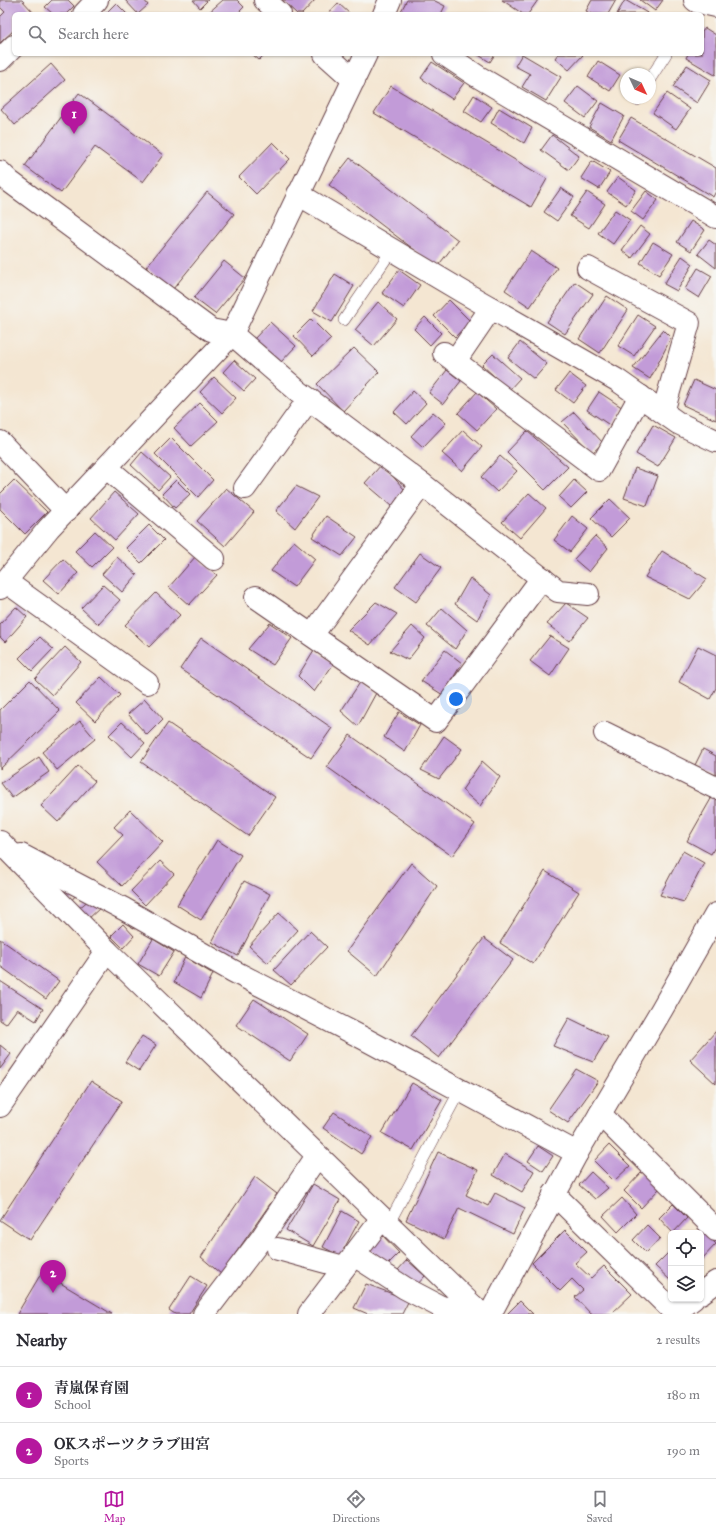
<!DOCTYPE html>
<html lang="en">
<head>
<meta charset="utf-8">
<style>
	:root { --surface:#fff; --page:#f2f2f3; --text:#2b2b33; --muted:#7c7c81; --line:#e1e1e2; --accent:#b5179e }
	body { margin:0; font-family:"IM FELL Great Primer","Noto Serif JP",serif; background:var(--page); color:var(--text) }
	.controls { position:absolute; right:12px; bottom:12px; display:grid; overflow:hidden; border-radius:6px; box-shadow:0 1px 3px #0004 }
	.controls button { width:36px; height:36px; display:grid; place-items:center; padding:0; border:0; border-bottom:1px solid var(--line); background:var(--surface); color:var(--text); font:20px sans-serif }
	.compass { position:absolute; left:620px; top:68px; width:36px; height:36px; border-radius:50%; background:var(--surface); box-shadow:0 1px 3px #0004; rotate:134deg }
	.you { position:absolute; left:456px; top:699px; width:14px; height:14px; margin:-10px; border:3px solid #fff; border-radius:50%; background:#1a73e8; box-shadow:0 0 0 6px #1a73e833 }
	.badge { display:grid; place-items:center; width:26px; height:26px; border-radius:50%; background:var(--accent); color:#fff; font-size:13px; font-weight:700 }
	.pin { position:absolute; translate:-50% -33px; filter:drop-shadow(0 1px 2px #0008) }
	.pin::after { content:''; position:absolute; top:21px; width:14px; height:12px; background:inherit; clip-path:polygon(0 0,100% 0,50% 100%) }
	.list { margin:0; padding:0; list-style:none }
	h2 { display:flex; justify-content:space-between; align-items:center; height:52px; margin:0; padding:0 16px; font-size:17px }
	h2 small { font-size:13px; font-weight:400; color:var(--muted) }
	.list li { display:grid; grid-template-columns:26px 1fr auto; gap:12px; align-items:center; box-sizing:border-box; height:56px; padding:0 16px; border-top:1px solid var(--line) }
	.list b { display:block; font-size:15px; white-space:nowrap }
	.list p { margin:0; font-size:13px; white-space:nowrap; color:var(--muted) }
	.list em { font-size:13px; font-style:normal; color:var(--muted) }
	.icon { flex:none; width:22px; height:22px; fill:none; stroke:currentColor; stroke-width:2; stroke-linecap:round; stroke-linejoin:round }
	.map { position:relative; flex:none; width:716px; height:1314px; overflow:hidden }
	.search { position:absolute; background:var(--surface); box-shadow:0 1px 3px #0004; left:12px; right:12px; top:12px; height:44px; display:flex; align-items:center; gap:10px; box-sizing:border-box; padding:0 14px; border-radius:6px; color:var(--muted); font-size:15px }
	.sheet { height:164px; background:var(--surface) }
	nav { display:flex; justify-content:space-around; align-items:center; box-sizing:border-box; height:56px; border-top:1px solid var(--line); background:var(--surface); font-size:11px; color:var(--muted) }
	nav a { display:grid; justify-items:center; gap:2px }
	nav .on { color:var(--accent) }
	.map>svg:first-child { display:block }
	.building { fill:#c29bd8 }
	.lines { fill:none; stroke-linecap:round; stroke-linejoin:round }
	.lane-casing { stroke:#643d44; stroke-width:12 }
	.street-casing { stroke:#643d44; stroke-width:24 }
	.lane { stroke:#fff; stroke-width:11 }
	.street { stroke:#fff; stroke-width:22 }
</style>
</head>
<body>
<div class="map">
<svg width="716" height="1314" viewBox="0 0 716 1314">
	<rect width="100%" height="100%" fill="#f6f6f2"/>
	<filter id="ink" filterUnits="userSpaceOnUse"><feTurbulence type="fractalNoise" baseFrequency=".025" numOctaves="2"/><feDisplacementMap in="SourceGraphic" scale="8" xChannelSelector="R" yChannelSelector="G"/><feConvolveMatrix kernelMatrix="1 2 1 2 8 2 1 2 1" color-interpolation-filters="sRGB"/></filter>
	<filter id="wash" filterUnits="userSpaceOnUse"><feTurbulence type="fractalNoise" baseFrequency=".012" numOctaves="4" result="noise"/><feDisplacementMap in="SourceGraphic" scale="16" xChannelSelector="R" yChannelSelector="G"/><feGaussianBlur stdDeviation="0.9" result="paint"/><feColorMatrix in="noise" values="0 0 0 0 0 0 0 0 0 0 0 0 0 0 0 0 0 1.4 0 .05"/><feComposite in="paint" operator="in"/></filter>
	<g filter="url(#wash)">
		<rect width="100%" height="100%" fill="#f4e6d2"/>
		<g id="blocks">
			<!-- building -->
			<g class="building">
				<path d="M0 0H22L33 12 30 14H14V30L0 43V17L5 12 0 7Z"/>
				<path d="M52 0H68L74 6 66 14H53L45 7Z"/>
				<path d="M125 0H144L148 5 138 14Z"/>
				<path d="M193 0H208L200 8Z"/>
				<path d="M223 0H237L244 7 237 14H207Z"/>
				<path d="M282 0H315L302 14H297Z"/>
				<path d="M407 0H433L445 6 441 14H406L401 11Z"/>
				<path d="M502 0H538L528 14H523Z"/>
				<path d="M592 0H616L608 14H592L586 11Z"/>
				<path d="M625 0 649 14H617Z"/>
				<path d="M640 0H663L655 11Z"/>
				<path d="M116 3 127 14H105Z"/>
				<path d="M338 3 350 14H328Z"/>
				<path d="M705 28 716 35V73L715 75 686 58 688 54H702V32Z"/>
				<path d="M252 54H265L259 60Z"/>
				<path d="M477 54H495L490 62Z"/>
				<path d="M522 54 561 77 546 101 522 87 530 74 515 66Z"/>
				<path d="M558 54H581L583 55 569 70 555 58Z"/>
				<path d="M598 61 620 75 610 91 588 77Z"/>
				<path d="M432 62 464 83 452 99 421 78Z"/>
				<path d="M51 64 65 80 15 125 1 109Z"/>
				<path d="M687 65 711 80 697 103 673 87Z"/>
				<path d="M391 86 547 179 531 207 374 113Z"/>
				<path d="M578 86 598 101 585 118 565 103Z"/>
				<path d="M79 93 163 155 143 182 95 147 61 193 25 166Z"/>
				<path d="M667 93 690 109 676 129 653 113Z"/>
				<path d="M474 95 492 107 481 122 464 111Z"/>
				<path d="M602 103 624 116 611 140 589 127Z"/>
				<path d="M499 108 532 128 524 143 491 123Z"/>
				<path d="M631 118 716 168V191L713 197 618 140Z"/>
				<path d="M552 135 579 156 569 170 541 150Z"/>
				<path d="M273 142 290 159 256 194 239 177Z"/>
				<path d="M350 158 458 240 437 267 329 185Z"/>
				<path d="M592 161 610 172 599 189 581 178Z"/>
				<path d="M618 177 636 190 626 205 607 192Z"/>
				<path d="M561 188 574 197 557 221 544 212Z"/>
				<path d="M646 191 658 200 643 220 631 211Z"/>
				<path d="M207 192 234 214 173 289 146 267Z"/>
				<path d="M587 192 605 204 589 228 570 216Z"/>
				<path d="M615 210 630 220 613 244 598 233Z"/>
				<path d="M691 221 705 230 691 251 677 242Z"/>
				<path d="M640 226 650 234 632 258 622 250Z"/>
				<path d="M709 240 716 245V268L698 254Z"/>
				<path d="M653 242 673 254 659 275 640 263Z"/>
				<path d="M531 251 557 268 530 307 505 290Z"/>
				<path d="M682 256 693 264 677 291 664 284Z"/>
				<path d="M224 261 245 278 215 314 194 298Z"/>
				<path d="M698 268 712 276 699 298 685 289Z"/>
				<path d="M399 270 420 285 404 308 382 293Z"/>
				<path d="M335 274 354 286 332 322 313 311Z"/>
				<path d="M575 282 593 294 565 334 547 322Z"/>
				<path d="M607 296 628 310 600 353 579 339Z"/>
				<path d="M449 300 470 321 455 337 434 316Z"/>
				<path d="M378 302 397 319 374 346 355 330Z"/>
				<path d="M638 315 655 326 634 356 618 346Z"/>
				<path d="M425 317 441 333 430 345 414 329Z"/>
				<path d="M311 319 331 339 313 356 294 336Z"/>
				<path d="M270 322 296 346 280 363 254 339Z"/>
				<path d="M663 330 671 338 650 379 633 368Z"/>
				<path d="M520 342 547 364 534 379 508 358Z"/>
				<path d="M354 348 379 372 343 411 317 384Z"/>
				<path d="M493 354 520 378 509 390 482 365Z"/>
				<path d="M234 360 255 379 244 391 223 372Z"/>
				<path d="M447 370 461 381 443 404 429 393Z"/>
				<path d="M569 373 586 386 573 403 556 390Z"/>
				<path d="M214 377 236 398 222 413 200 392Z"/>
				<path d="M694 380 716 390V420L683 405Z"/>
				<path d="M413 391 426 403 407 424 394 412Z"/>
				<path d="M477 392 496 409 477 430 458 413Z"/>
				<path d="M599 392 623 408 611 426 587 410Z"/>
				<path d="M200 403 218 421 191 446 174 428Z"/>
				<path d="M433 412 446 423 423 447 411 436Z"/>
				<path d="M574 412 603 443 592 453 562 422Z"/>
				<path d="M653 425 676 438 658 467 636 454Z"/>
				<path d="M463 430 482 447 462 471 442 453Z"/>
				<path d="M527 431 568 467 545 490 507 452Z"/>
				<path d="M171 438 213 480 198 497 155 454Z"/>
				<path d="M142 452 170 477 158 490 131 465Z"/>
				<path d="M500 456 517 471 497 492 481 477Z"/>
				<path d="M382 464 404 489 392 506 365 483Z"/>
				<path d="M635 468 658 476 647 506 624 498Z"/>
				<path d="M14 480 47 512 25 534 0 509V494Z"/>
				<path d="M176 480 190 494 175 508 162 494Z"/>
				<path d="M574 480 587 492 571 508 559 497Z"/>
				<path d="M296 486 318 497 295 528 276 511Z"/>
				<path d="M226 488 254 512 225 546 197 521Z"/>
				<path d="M114 492 139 514 115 540 91 518Z"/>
				<path d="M529 493 546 508 520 538 502 522Z"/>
				<path d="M610 499 630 518 611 537 591 518Z"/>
				<path d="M326 516 357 537 342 556 312 537Z"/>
				<path d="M572 516 588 529 570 552 554 540Z"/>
				<path d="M149 525 164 540 141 563 126 548Z"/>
				<path d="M95 531 112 547 92 567 75 551Z"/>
				<path d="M595 536 608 548 589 572 574 559Z"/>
				<path d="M294 541 315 559 294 587 271 571Z"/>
				<path d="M662 551 707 579 690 599 645 577Z"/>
				<path d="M420 553 441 568 416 602 395 587Z"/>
				<path d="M196 556 217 575 189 605 169 587Z"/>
				<path d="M117 557 137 575 122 592 102 574Z"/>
				<path d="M63 559 78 573 59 594 43 580Z"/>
				<path d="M470 578 491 595 477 620 455 604Z"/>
				<path d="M103 585 120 600 98 624 81 608Z"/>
				<path d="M156 593 180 615 149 647 125 625Z"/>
				<path d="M376 602 397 614 370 645 348 630Z"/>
				<path d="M566 603 588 618 569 641 547 624Z"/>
				<path d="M16 607 27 617 5 642 0 637V624Z"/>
				<path d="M442 608 467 630 455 649 427 626Z"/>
				<path d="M270 623 292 638 273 665 248 649Z"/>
				<path d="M412 626 425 638 408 660 390 651Z"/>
				<path d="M550 636 569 648 550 676 530 661Z"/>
				<path d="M40 637 53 649 32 671 19 658Z"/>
				<path d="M201 638 332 728 311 758 180 669Z"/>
				<path d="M698 646 716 655V688L710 699 679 682Z"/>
				<path d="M65 647 81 662 52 695 35 679Z"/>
				<path d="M314 650 334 663 314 692 298 676Z"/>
				<path d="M445 650 462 663 443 695 421 681Z"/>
				<path d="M101 677 120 695 95 721 76 703Z"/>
				<path d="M30 680 60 711 0 769V710Z"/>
				<path d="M361 681 376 693 358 726 341 711Z"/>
				<path d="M145 699 163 719 147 735 128 714Z"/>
				<path d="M399 712 420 725 405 752 384 737Z"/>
				<path d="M80 721 95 739 57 770 42 752Z"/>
				<path d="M122 722 145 743 132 757 109 735Z"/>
				<path d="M168 723 275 797 248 836 141 762Z"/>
				<path d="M350 735 475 824 452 856 327 767Z"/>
				<path d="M444 736 462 749 439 779 421 770Z"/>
				<path d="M703 749 716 756V776L695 765Z"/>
				<path d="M39 757 49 772 12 798 1 783Z"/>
				<path d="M482 761 500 777 480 806 462 790Z"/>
				<path d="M78 766 95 781 58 822 41 806Z"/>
				<path d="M712 797 716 799V845L711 854 687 841Z"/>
				<path d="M130 810 163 842 122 886 97 862 123 835 114 827Z"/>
				<path d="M217 840 241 855 201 920 177 905Z"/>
				<path d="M683 851 704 863 684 902 660 895Z"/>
				<path d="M160 861 174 874 145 905 131 891Z"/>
				<path d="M411 863 437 886 377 976 347 951Z"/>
				<path d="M545 871 579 892 533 964 500 943Z"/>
				<path d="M60 880 76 895 70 902 54 886Z"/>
				<path d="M244 881 270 894 238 956 212 942Z"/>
				<path d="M91 898 101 907 87 920 77 910Z"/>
				<path d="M279 913 298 930 268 963 249 946Z"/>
				<path d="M123 924 134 936 123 948 111 936Z"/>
				<path d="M310 931 327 947 291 985 274 970Z"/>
				<path d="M484 938 513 960 439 1058 411 1036Z"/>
				<path d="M0 939 59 981 46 999 0 966Z"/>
				<path d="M153 939 174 952 159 976 138 964Z"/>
				<path d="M185 957 213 974 201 998 174 982Z"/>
				<path d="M0 981 43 1009 36 1021 17 1009 6 1024 0 1020Z"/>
				<path d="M254 999 308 1034 290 1061 236 1025Z"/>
				<path d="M569 1018 608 1037 593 1062 553 1046Z"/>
				<path d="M716 1031V1084L690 1060Z"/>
				<path d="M142 1036 156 1045 139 1071 125 1062Z"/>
				<path d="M0 1045 11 1054 0 1069Z"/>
				<path d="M576 1069 598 1081 568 1123 548 1110Z"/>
				<path d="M91 1081 122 1101 30 1240 0 1220Z"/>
				<path d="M412 1083 442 1100 413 1150 382 1133Z"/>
				<path d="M334 1112 372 1137 361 1154 323 1128Z"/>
				<path d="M609 1145 630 1166 614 1181 594 1161Z"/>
				<path d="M538 1146 553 1156 543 1171 528 1161Z"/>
				<path d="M438 1152 478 1170 466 1195 488 1206 495 1193 525 1208 513 1234 459 1208 444 1239 406 1220Z"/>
				<path d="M505 1154 534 1171 522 1192 493 1175Z"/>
				<path d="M591 1172 608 1188 595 1199 579 1185Z"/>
				<path d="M642 1172 659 1189 641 1208 624 1191Z"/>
				<path d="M255 1177 277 1194 221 1274 201 1257Z"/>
				<path d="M313 1184 340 1200 313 1246 286 1230Z"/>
				<path d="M622 1198 636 1214 618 1232 603 1216Z"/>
				<path d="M673 1204 687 1218 673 1233 659 1218Z"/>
				<path d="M342 1211 359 1221 340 1256 323 1247Z"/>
				<path d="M647 1225 660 1238 646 1253 633 1240Z"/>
				<path d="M701 1229 716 1244 701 1260V1233H697Z"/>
				<path d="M565 1230 587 1252 575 1263 591 1278 604 1266 632 1294 611 1314H591L575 1297 583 1290 572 1279 560 1291 532 1263Z"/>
				<path d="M383 1236 399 1253 386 1266 369 1249Z"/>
				<path d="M671 1250V1281L655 1266Z"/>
				<path d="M407 1260 425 1276 416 1286 398 1270Z"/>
				<path d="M42 1272 112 1314H17Z"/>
				<path d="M191 1276 207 1286 189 1314H175L169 1310Z"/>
				<path d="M366 1284 409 1300 402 1314H368L354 1308Z"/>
				<path d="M520 1301 533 1314H507Z"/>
			</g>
		</g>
	</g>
	<g filter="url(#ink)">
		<use href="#blocks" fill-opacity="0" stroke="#643d44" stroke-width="1"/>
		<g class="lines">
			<defs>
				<g id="lane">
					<path d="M650 79 666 54"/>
					<path d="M637 100 638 98"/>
					<path d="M344 320 392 250"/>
					<path d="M388 1225 460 1090"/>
				</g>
				<g id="street">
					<path d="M265 0 280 14"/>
					<path d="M695 0 698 2 716 6"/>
					<path d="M84 14 97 0"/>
					<path d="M384 14 390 0"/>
					<path d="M325 54 354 80"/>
					<path d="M366 54 232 334 298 391 422 484 558 591 588 594"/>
					<path d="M444 54 477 76 716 217"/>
					<path d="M0 60 14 46"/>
					<path d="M0 172 9 181 211 330 232 334 49 528 0 588"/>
					<path d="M298 194 463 292 617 380 678 423 716 441"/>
					<path d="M588 268 689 323 663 412"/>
					<path d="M444 353 599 470 640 396"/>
					<path d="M455 361 491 308"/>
					<path d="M0 442 66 511"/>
					<path d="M107 468 214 559"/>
					<path d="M245 488 309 399"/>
					<path d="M5 581 147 683"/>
					<path d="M256 597 436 721 542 578"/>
					<path d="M312 635 422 484"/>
					<path d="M605 733 716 788"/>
					<path d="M0 842 107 951 481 1314"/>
					<path d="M21 855 124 909 233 971 363 1038 577 1153"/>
					<path d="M0 1106 107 951"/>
					<path d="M600 1114 716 1230"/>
					<path d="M554 1194 675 1313"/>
					<path d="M278 1249 344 1267"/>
					<path d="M354 1255 405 1288 443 1308 473 1306"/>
					<path d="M701 1293 716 1282"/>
					<path d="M204 1314 261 1239 317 1156"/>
					<path d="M309 1314 382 1218"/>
					<path d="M490 1314 577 1153 662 1009 716 914"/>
					<path d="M673 1314 693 1299"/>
				</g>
			</defs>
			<!-- lane casing -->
			<use href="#lane" class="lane-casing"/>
			<!-- street casing -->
			<use href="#street" class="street-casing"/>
			<!-- lane -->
			<use href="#lane" class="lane"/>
			<!-- street -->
			<use href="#street" class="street"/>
		</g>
	</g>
</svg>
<div class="controls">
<button><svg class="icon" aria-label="locate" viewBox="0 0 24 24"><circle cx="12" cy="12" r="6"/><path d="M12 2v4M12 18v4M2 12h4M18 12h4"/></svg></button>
<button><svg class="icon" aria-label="layers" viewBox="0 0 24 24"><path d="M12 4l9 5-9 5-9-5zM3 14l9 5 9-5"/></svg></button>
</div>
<svg class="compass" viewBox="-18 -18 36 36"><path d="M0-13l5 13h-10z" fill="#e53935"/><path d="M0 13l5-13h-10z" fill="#7c7c81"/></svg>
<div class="you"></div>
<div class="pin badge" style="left:74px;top:134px">1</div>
<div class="pin badge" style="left:53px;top:1293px">2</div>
<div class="search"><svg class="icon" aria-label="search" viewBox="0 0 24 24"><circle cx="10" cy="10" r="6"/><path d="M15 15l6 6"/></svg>Search here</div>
</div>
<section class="sheet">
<h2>Nearby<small>2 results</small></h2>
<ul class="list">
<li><span class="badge">1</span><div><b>青嵐保育園</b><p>School</p></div><em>180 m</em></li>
<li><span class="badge">2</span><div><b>OKスポーツクラブ田宮</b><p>Sports</p></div><em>190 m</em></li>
</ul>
</section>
<nav>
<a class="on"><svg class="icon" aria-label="map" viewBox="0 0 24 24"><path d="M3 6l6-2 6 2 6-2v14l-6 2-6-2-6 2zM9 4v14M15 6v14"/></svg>Map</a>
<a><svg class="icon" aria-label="directions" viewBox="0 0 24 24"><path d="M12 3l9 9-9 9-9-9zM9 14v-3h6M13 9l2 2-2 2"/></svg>Directions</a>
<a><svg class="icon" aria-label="saved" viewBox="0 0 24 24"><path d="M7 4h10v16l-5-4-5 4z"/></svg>Saved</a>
</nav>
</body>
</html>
